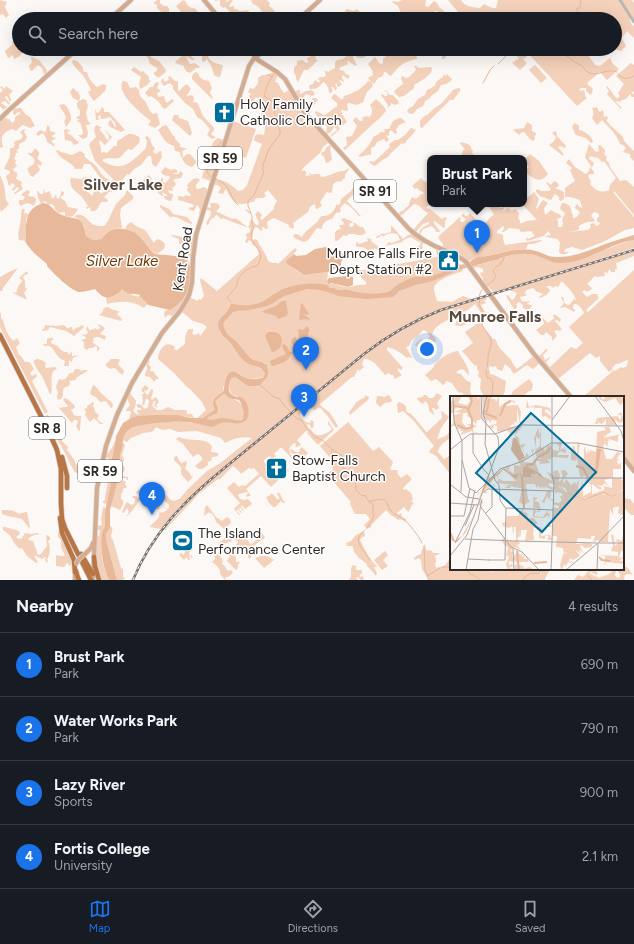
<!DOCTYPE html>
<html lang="en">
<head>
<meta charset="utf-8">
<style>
	:root { --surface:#171b24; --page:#20242c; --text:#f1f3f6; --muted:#9ea1a6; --line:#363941; --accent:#1a73e8 }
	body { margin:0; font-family:Figtree,sans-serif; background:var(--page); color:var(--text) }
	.you { position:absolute; left:427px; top:349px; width:14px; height:14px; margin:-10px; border:3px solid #fff; border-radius:50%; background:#1a73e8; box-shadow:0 0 0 6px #1a73e833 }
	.badge { display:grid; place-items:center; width:26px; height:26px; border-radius:50%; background:var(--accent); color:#fff; font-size:13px; font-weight:700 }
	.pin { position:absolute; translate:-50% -33px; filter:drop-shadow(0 1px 2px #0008) }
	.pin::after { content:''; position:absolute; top:21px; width:14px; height:12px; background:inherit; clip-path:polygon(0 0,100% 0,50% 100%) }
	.popup { position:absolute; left:427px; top:155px; width:100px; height:52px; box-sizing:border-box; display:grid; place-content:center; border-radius:8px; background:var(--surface); filter:drop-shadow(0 1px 3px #0005); font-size:13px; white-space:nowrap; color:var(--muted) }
	.popup b { font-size:15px; color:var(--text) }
	.popup::after { content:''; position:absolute; left:50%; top:100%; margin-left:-8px; border:8px solid transparent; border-top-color:var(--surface) }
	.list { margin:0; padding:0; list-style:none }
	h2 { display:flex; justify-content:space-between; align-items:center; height:52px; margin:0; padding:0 16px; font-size:17px }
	h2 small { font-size:13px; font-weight:400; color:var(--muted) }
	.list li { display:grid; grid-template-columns:26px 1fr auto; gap:12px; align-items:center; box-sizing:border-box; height:64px; padding:0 16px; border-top:1px solid var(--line) }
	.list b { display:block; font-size:15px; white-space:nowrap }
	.list p { margin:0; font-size:13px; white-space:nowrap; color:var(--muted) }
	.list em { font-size:13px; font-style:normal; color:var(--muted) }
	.icon { flex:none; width:22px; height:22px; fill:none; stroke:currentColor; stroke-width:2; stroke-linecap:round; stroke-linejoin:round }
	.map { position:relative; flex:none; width:634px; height:580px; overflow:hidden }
	.search { position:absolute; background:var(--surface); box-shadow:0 4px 16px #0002; left:12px; right:12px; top:12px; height:44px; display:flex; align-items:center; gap:10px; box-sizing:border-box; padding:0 14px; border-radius:22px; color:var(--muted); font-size:15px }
	.sheet { height:308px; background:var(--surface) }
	nav { display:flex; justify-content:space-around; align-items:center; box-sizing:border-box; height:56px; border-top:1px solid var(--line); background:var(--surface); font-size:11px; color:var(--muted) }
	nav a { display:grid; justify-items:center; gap:2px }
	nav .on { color:var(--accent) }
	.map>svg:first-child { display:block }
	.green { fill:#f3d1ba; fill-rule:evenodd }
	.water { fill:#e7b899; fill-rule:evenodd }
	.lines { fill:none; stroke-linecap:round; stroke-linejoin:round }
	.stream { stroke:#e7b899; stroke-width:1 }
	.taxiway { stroke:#bab6b2; stroke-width:3 }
	.major-casing { stroke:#d6d4d3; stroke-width:5.5 }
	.highway-casing { stroke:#d6d4d3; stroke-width:6 }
	.major { stroke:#d5ac8f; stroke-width:4 }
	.highway { stroke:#b97544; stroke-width:4.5 }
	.rail-casing { stroke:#79736f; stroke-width:2.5 }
	.rail { stroke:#fff; stroke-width:1; stroke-dasharray:3; stroke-linecap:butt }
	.major-bridge-casing { stroke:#d6d4d3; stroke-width:5.5; stroke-linecap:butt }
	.major-bridge { stroke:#d5ac8f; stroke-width:4 }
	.labels { text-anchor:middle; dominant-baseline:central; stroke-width:3; stroke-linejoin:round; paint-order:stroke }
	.shield { fill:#fff; stroke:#6f6966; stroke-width:1 }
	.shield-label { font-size:13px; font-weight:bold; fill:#312925 }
	.poi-label { font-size:14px; fill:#312925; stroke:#fff; text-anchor:start }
	.street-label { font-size:14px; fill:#312925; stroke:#fff }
	.water-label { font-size:15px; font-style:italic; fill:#723904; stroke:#fff }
	.quarter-label { font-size:16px; font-weight:bold; fill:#5a4b40; stroke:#fff }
	.inset-river { fill:none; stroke:#e7b899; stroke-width:2 }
	.inset-road { fill:none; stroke:#aba5a2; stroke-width:1 }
	.view { fill:#006e9a; fill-opacity:0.15; stroke:#006e9a; stroke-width:2 }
	.inset-edge { fill:none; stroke:#312925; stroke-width:2 }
</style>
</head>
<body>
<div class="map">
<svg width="634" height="580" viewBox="0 0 634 580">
	<rect width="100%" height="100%" fill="#fcf8f6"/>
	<!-- green -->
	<g class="green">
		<path d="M0 0 7 2 5 7 9 15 6 18 3 14 0 15V16Z"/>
		<path d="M157 0H160V3L164 6H167L169 9V14L171 15 177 12 182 18 181 19H165L166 17 165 15 157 8V5L153 3Z"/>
		<path d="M183 0C186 1 186 2 187 5 189 7 193 8 196 9L198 13H199V18L201 19H187L176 6Z"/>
		<path d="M215 0H226L227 2 229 0H233L229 6 230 7 234 6V9H236L240 11 249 10 247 15V19H233L232 17V14L225 7 223 8 220 5V0L215 1Z"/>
		<path d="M251 0H267L270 3 269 6 272 8 276 13H280L282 19H269L270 15 269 13 261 15 260 14 262 12C260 7 256 6 252 3Z"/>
		<path d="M402 0H426L425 6 428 7 434 1 437 3 439 7 445 12 441 15 437 11H435L432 15H434L435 19H412L410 17H408L401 13 398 6 392 2 393 1 398 2Z"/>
		<path d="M448 0H461C465 7 472 7 480 8L484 4 492 8H496L498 0H619L630 18V21L633 26 634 25V38L627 31 622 38 626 46 621 51 617 50 615 47V19H464Z"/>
		<path d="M621 0H632L634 3V20Z"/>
		<path d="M347 9 354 11 357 9 361 13 360 19H351L347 15 345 11Z"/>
		<path d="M17 39 19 43V49H30L32 52 29 54 24 51C22 54 18 58 14 59L13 56 12 55 9 58H8L5 51 13 44 12 42Z"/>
		<path d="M139 49H145L146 51 151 57 159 61 166 70 165 73 158 78 154 74V72L157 71V68L150 64C148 53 142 56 139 49Z"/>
		<path d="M192 49H202L203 51H205L207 50H209V52L207 53C209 62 215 63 222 65L223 66 220 77H218L214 75 212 68 207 59 204 62 202 61V56L195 53Z"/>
		<path d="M355 49H360L355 53 358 54 362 53 364 49H378L363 58H358L354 55 353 58 357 65 355 66 348 61H347L348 64 341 67 339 69 340 70 344 71 345 73 350 76 348 79 342 75V78L344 81V82L340 80 339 81 342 84 339 87 337 86V83L335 84 337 88 336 90H335L333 87H331L333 90 330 94 329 92C329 88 327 85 324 82L322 83C319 88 316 89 310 89L309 87 310 85 313 84 315 80 319 83 320 81 318 79 320 77H324L326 75 325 72V71L329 72V71L335 68V62L337 60 343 59Z"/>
		<path d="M394 49H415V51L407 53 405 56 415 55 417 57V59C403 62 400 65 391 76H390L386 72H384L383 76 378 78 374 84 371 82 373 86 367 92 363 102 357 105 349 103 347 104 348 111 342 110H341L342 114 347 122 342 126 337 119 333 117 340 129 331 137V135L337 130V129L334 127 330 133 327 134 326 133 327 127 324 124 325 121 317 116 315 113 316 111 324 115C330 113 332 108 337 107V103L331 98 334 94H335L342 100 344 96C354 93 362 89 368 81L371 82 368 78 373 75 372 70 368 64 375 57 379 63 382 64 383 63V59Z"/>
		<path d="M433 49H468C459 51 450 49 444 59H442V54Z"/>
		<path d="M524 49H584L595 65 600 66 610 58 613 64 619 69 607 80 600 72 587 83 589 86H590L593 89 591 95 586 91V88H581L579 89 580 91 583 90 585 92V96L587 98 577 106Z"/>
		<path d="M522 50 527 57 523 59 527 63 520 70 512 63 516 60 519 59 516 55Z"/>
		<path d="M187 52 195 60H192L186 56V57L190 64 195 63 200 67 198 68H196L190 73C187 72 184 70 184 66L175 63 176 61Z"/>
		<path d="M312 53 315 55 316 60H318L308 70H304L298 82 296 79V76L294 73V67L297 65V61L303 60 306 63 309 61 306 59 311 56Z"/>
		<path d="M31 57H32L39 60 47 70V74H44L42 68 38 65 32 71 30 70 29 66 32 62Z"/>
		<path d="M73 60C78 60 80 64 83 68V70L84 72H87C88 78 92 83 97 87L103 84 106 85V88L105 91 94 101C91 98 90 95 88 92L91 90C88 84 85 77 80 72 77 69 74 67 72 62Z"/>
		<path d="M631 63 634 65V91L631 93 633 94H634V97H632L630 94 626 99 622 100 620 102 615 101 622 108 621 109 607 94 609 91 606 87 607 86C611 90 613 95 617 99L620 96 618 93 624 84 616 76Z"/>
		<path d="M535 65 547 78 541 83 529 70Z"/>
		<path d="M414 66H416L419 68 430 67 432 68 431 73 424 79 414 85V88L404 96 399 97 394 92 395 90 403 84 401 78 402 76 406 78 409 77 416 70Z"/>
		<path d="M134 67 141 72 143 71 149 77V80L151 81C148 84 145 87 140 89L139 84 141 77 131 70Z"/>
		<path d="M197 72C200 78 202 80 209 81L212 88 210 93 213 98 212 99 192 79V76L194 73Z"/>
		<path d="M274 72 278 75 275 82 278 83 281 89 284 93 291 89 301 110 329 142 323 147 320 153 303 168 302 170V172L304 170 307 173 305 175 306 176 308 175 311 177 309 174 310 173 312 175 314 174H320L321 177C331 176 335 171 344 171L349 168V169L345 175V178L340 182 338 181 333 184 332 192 330 193 327 192C324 195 323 199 320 202L322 206 317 209 315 208 316 206 314 204 310 207 308 212 293 223 294 226 293 229 289 227V225L274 218 268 221 267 223 268 228 266 229 263 227 262 228V231H261L258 228 256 227 253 228V233L252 239 253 240 255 239 257 240C260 246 267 255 268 261L272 263H277L278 264 295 248 297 250C294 254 289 257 287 261L297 271 304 275 328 272 327 283C333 283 344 288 350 287 355 286 360 284 366 285V282C363 279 359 276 358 271L359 270H369L382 267 442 256 448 257V258L446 260H442L443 264 446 263 448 267 460 263 463 271C456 273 435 280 434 288 434 292 436 297 437 301 442 302 447 301 452 302L463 296 476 301 487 297V299L484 301 486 303 481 305 485 312 482 314 475 304 468 310 463 312 464 316 469 318 470 322C466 324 460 328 455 325L457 319 455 317C446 321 434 325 432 335L435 337 436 341 432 344H429L428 341V338L430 337 426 331 423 330 418 336 412 340 409 346 406 347 412 357 411 358 408 357 407 358C402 353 393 348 387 347V350L403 368 401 370 398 368V371L402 375 395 379 393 375H391L389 373 385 375C380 369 373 358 364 359L362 364 364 367 359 371 358 369 354 377H352L320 404 321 406 330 413 338 426 336 428C331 422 329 416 323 411V410L320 408 316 409V410H314L312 406 314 401 313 400 304 407 302 405 311 398 289 415 302 406 304 409 301 410 300 416 306 422 310 423 311 420 313 421 314 423 313 424 314 425 312 429 309 424 307 425 308 428 311 429V430C316 438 325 436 332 429L328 424V421L334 430 318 445 307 433 308 431H306L297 440 301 445 297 447 295 446 296 444 294 443 290 447V448L289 449C290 455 293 458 297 462L296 463 282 448H280L274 454 289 471 288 472 280 463 281 462 276 456 272 459 269 456 264 460V462L269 467 266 470 271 477 275 474 280 478 271 487 261 476 246 489 251 496H249L247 497 246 495 248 494 247 492 239 494 238 495 240 499H241L244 500 247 499 249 500 252 504 245 509 242 505 241 507 244 510 243 511 240 507 239 509 242 512 241 513 238 509 236 511 240 514 239 515 234 509 240 503 227 488 234 482 239 487 242 485 245 486 259 474 254 468 252 469 249 468 241 474 239 471 233 466 219 480 218 479 197 495V496L166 529 167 530H164L186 504 185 503 180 506 161 529 150 527C153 522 161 519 159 513L161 512 162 513 167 510 162 504 167 509 169 508V505L165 501 163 497 164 495H166C172 502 173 502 181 498L182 496 189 488 207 471 219 464 252 438C243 436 234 438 225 443L221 438 197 431 178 432 170 429 162 430 156 427 153 431 151 432 143 433 131 438 127 442 122 440C123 435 126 430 131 428 144 422 178 421 192 423L206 410 202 402 191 390 186 386 175 374 158 359C158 350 166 339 175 347L174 349 177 350 185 344C185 338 185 334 189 329H193V331L192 334 195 335 199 333 200 336 207 327 203 324 193 321 182 312V310L189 297 198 301 199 299 201 300 204 296 200 280 201 278 217 291 259 254 257 248 252 244V242L249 240 247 243 245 242 247 238 246 236V234L250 232V228L235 223 223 218 221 219 217 215 215 216 214 218H212L209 222V224L207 225 206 224 207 221 210 217 211 211 206 209V207L210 208 211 207 210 204V203C215 204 217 201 220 207L217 210V212C223 214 228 218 234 219L235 218C240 220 243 225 248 227L249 226 250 221 252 219C254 222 254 224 258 225L259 223 255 214 258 211 262 215 260 218 262 220 274 209V206L277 201 268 190 264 193 266 196 263 198H257L254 200 255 201C251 202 246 204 242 204 233 205 230 196 226 189L225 190 223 194 218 193 221 188 218 185H213L215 179C225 180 230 184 238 191L243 190 247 185 262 144 255 141 254 140 255 136 258 134 264 135C265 128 267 120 261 115L263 102 256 97 254 100 258 101V102L250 104 248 103 249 100V95H252L248 92 250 88 253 89C257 86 259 83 258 78L262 75H266ZM259 361 265 363 268 367V375L261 383 249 386 244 384 235 377 231 379 228 385 232 395 237 396 248 411 243 408C240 401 240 403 234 399 230 397 226 392 223 389 225 383 227 368 237 373 241 374 244 378 248 379 251 379 255 379 258 378 263 378 264 377 265 373L263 370 258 366Z"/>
		<path d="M443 74 445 76 447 74 452 79V80L446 84 441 85 438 91 431 96 430 98 425 101 423 106 417 109 414 113 411 114 407 112 408 109 413 106 418 99 425 95 427 90 435 86 436 82 440 79 443 77Z"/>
		<path d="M170 76 175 81H177L178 82V90L179 91 184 86 187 84 191 89 187 95V96L192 95 193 96 194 98 193 103 196 102 198 104 203 116 214 128V130L211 134 213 136 216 137 212 139 207 135 210 129 202 120 197 117 193 109 184 102 173 89V86L170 83 164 86 161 82 162 79H164V82L169 80 168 77Z"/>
		<path d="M123 81 127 82 130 88 136 87 139 90 140 96 145 101 150 111 153 114 157 113 160 124 155 128 148 125 151 121C142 114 115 93 123 81Z"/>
		<path d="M157 82 159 83 157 88 161 91 157 93 158 97 164 96 165 100 167 103 172 99 174 101 165 109 163 108 158 101 151 96 149 97 145 93 150 87H153L155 83Z"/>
		<path d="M1 86 5 89 6 86 13 91 9 95 11 99V101H9L8 97 6 96 5 98 10 103 9 105 5 101 2 102 1 103 7 107 3 110 1 107H0V93L3 90 0 87Z"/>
		<path d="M73 88C78 92 82 95 79 101L83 99 86 100 88 106 86 113 88 121 91 124 86 125 88 133 87 137 83 139 78 135H82L83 132 80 122H78L77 120H80L76 118 80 115V110C77 108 77 106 77 103L79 101 73 98 70 92Z"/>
		<path d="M460 88V91L453 100H450L422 128H421L420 125V121L423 117 427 115 436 107 441 104 454 89Z"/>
		<path d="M298 90H300V94L306 91 312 90 315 94 312 96 306 94 304 96 305 98 304 102 306 103 307 105 313 102 312 98H316L318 100 310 109 311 112 309 114C303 110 300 101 296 94L295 92Z"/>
		<path d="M386 90 390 95H393L399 102 398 104 395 105 391 103V105L387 108 388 105 381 95 382 94 385 96H387L388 93 385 91Z"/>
		<path d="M376 99C380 103 385 106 386 111L380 118 375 122 345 150 343 148 347 145 346 137 352 136 357 126 353 120 356 117 360 121H362L363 120 362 118 366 116C372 119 372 112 372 109L370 105Z"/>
		<path d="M64 104C68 107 72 115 71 120 70 122 68 124 67 126L66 127C65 122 63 123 66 118 65 112 61 110 59 105Z"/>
		<path d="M102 107 104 109V112H109L125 130 121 132 110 127 108 124 109 121 111 120 115 127H116L115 123 110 117C107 118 104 119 100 119L101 116 99 115 98 117 99 120H96L95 109 97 113H98L100 111Z"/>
		<path d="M597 107 598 110 600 112 603 110 604 114 603 117 607 116 608 119 606 120 610 125 623 137 624 141 634 151V161L630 157V154L623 152 626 148 623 145 620 144C618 136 608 126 602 120L597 125 592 118C594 115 594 112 592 108Z"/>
		<path d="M19 108H21L25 114 30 117 35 126 30 128 23 125 20 127 16 131 12 129C2 133 0 137 3 147L1 148 0 147V122L5 118 9 119 12 123 15 120V117L21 113 18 112 15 115H14L13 113 14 109Z"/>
		<path d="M174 115H178L179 118 188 121 192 133 190 136 172 120Z"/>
		<path d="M399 118H401L406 122 399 125 396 130 397 132V133L395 134 391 130 389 132V136L386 135 389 140 386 142 384 139 377 142 375 146 371 148V155C367 154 363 158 358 156 364 151 371 144 373 137L379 134 380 132H384L385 131 384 129H389L393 121Z"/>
		<path d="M233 121 256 129 246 158 223 151Z"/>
		<path d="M527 122 532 125V131L536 133V135L534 136 535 139 533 141 530 139 524 132 521 133 519 135 518 134 513 130C516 128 520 129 524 128Z"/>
		<path d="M575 123 579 126V130C585 131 592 136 593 142L591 143 586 138 576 135 575 134 572 126Z"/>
		<path d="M48 125 50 128V131L56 133 52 136V137L56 138 51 141 54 144 55 147 47 142 46 138 43 133 38 136 36 134 40 130 45 132 46 131 47 126Z"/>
		<path d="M96 125 101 127V128L99 129 105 136V137L107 140 109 139V136L104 129 112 137 105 145 100 140 99 143 101 148V153L103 152 107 153 114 146H117V141C128 136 127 130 139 137L140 139 139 143 132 150 128 149C125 151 123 156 119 158 115 159 112 158 109 158 108 158 103 159 102 160L104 162C108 164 115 167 120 166 129 166 140 154 146 148L147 141 145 137 147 136C152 139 150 145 155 148L153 152 156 154 160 151H161L162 157 156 167 152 164 151 156H148L141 165 134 169 129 175 127 174 121 182 114 186 112 189 113 190 112 192 110 191 104 197 108 200 107 202H101C98 207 98 212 91 211L90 207 87 209 86 208 88 206 82 197 72 188 70 181 71 178 82 179 85 177H90L92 180 90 182 85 183 84 185 85 189 92 196 94 192 96 185 98 187V190L101 194 105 191 104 188 99 187V186L105 185 103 181H101L99 176 90 164H84L82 169H75C72 161 61 161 56 151L57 150 61 152 72 155 80 151 85 154 84 156C88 160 92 162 95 165 101 172 102 178 112 181L113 179 95 161 89 145 90 143 96 137C95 133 93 129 96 125Z"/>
		<path d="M166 125C170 129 170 133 175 137V139L180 144V147L185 148 187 149 182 151 183 156 181 158 180 152 175 151 174 146C164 143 163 137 158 130L163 126Z"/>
		<path d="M411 128 416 130 413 134 406 141V143L401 144 391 153C388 158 385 158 381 161 378 163 377 165 374 166L369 162 371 161 373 162 375 161 390 147 389 144 395 140H398L405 135Z"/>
		<path d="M24 129H25L24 132 27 137 25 141 19 144V148L16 151 19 152 16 153 15 157 14 158 16 161 15 163 17 166 13 169 14 171 17 173V175L16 179 22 182 21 185 23 189 15 194 14 193 18 190 19 188 17 187 13 191 12 189 15 186 14 184 12 183 9 186 6 176 10 173V171L4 169 10 156V148H13L15 145 14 143 15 141 21 139 23 136 20 132Z"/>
		<path d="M66 129 71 131 67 132 68 134 71 135 77 141H78L79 143 74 145 71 141 65 140 64 130Z"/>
		<path d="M556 131 557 136 566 146 565 148 560 146 558 147 564 155 563 156 549 145C552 143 555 141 556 137L552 133Z"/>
		<path d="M218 138 224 140 211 181 202 178V177L212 145 213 142Z"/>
		<path d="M461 142C465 143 470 144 471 147 472 151 470 148 473 151L472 153 477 158H462L460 156 462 155 463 150H465L460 143Z"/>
		<path d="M589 144 594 150 596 152 599 151 598 146 600 145 605 150V152L604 154 607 157 606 160 609 163 610 167 620 181 626 180 634 187V215L615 192H613L634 217V228L625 230 603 242 582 250 572 247 565 249 564 252H569C565 255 562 255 559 252L560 242 557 239 546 237 545 236 551 235 548 231 544 236 527 241 526 240V237L528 239 535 236 531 231 521 232 519 229 509 228 504 232H502L504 228 503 226 497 231V233L503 235V239L505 245 541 240 542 241 533 244H528L526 249 516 250 495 254 472 259 467 263 455 253 443 247V244L438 238 439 236 460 217 461 218 460 220 461 222H464L466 219 461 216 464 213 465 216H467L470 213 481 225 477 229 479 230V232L480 233 485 231 486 228 484 225C487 222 490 216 494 215L490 208 485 204H496L498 207 502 208 506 205 503 210V211L508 208 512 211 515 209 519 213 518 219 520 220V223C522 224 524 222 526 221L537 220 522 204H524V198L525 199 531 195 534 192 539 199 536 208 537 209C539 206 541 202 543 200L548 203 544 208 545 215 551 210 556 213 559 214 562 217 557 219 558 222V227H562L563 223 562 220 565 213 561 210 560 208 562 203H565L570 206 572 214 573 215V218L577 217 580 212 575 208 576 205 578 204V206L582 208V207L580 200 570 197H565V188L575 181 570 170 572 168 566 163 569 159 575 167 586 174 589 171 590 167 594 172V174H590L588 176 591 182 590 184C595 190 601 194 609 190L610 185 616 178 604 161 602 162 598 158 590 156 589 159 594 163 592 168 585 157ZM595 212 599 214V217L597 218V221L600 223 599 225 596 226 594 223 590 224 591 227 588 230 567 232 579 230V226C583 223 588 221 593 222L595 220 591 216 593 213Z"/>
		<path d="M330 145 331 146 330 149 332 159 329 162 326 163 324 157 321 154 322 152H324L326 148Z"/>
		<path d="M35 148 39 152V155L37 158 42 163 41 166 37 164 40 170 33 177C30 176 26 170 29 167 31 166 32 165 34 164 36 158 32 157 28 154V153H32Z"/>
		<path d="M187 154H190L196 161V163L192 167C187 166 183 162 182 158Z"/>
		<path d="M530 154 539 161 548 174C539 185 533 178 524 171V167L526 168H529L524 160Z"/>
		<path d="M165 167 171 170 174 169 177 170V173H173V174H178L181 171 183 174 181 178 175 179 173 180 176 184 174 187H172L173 189 172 191 168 190 169 193 173 194V196L171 201H169L164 198V196H167V195L162 192 163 196H162L158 193 157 190 161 189 160 182 162 177 163 179V182L165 183 170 178 169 176C165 176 163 175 161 172Z"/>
		<path d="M0 175 4 185 6 200 9 204 1 212 0 208Z"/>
		<path d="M149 175 152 179 145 186V191H144L137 185V184L140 181H143L146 177Z"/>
		<path d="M197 178 200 180 196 185V188L198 189 204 187 207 189V192L202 210 200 215 199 214 200 209 197 205 194 211C192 211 190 210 188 208L193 207 194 205C192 204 180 200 178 200V197L179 196 184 197 185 195 190 196 191 195 187 190V188H189L187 186 188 184 193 179Z"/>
		<path d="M421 178 425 182 430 180V204H434L429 205 426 208 430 209 442 219 445 217 447 218 445 221V227L444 228 436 222 433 221 435 225 440 231 439 232H436L435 229 431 226C424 229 422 228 420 236L419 235C419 228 424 227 429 224V222L423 224 416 232 413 230 428 213C423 211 421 205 414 204L402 215 400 216 398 215 400 212 404 210 405 208 407 207 409 205V203L412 197 416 199 421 194H424L423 192 420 191 417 188 415 189 412 186Z"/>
		<path d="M554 181 558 183 559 186 555 188 564 192V199L561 201 559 200V197L555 194 551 200 547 199 544 197H541L536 192V190L538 189 541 191H550L551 189 546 183 547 182 551 185Z"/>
		<path d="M358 185 360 187 347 201 361 216H359L352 208 345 203 340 208 341 212 336 213 332 219C326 220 322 223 322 229L317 228C311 234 309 246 299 240 294 238 297 240 293 236L295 234H297L302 237C305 230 313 227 318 221 320 219 319 217 322 216 322 216 324 216 325 216 330 215 335 211 336 205L340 204 341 199 350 192 355 186Z"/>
		<path d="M44 188 45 193 49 191 50 192 52 198H54L56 194 57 199C60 198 61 195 61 191L64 192V194L60 198 65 201 68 207 78 209C74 216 73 218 65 216V212L58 213 54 208 55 207 52 204 47 205V203L45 201 41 204 38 197 37 191H38L40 194H43Z"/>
		<path d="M28 190 30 192 28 195V196L34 197 36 199 35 204 33 206C30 202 25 203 21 206L19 204V200H23L25 197 21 195 24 192Z"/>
		<path d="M127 190 133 196V199L121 208 120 215 122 228C115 229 105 231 102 239L93 240 86 236 84 226 81 221 74 216C84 211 87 221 94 225 98 226 101 226 104 226L108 221 116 204 125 195Z"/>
		<path d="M160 205 169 209 173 214 187 217 192 223V224C183 223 179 215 170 217L160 207Z"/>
		<path d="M22 209H25L24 212 25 214 27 213 28 215 26 219V241L19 240C17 233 20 226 21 219 21 216 21 213 22 209Z"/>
		<path d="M344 218 353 222 349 224 350 227H352L354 225 353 223H355L360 227H363L366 233 362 235H357L355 234H348L347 236H346L344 235 337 241H335V233L337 230 341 229 339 225H343L344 223 341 219Z"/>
		<path d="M131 222 136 226 145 230 154 243 156 240 158 239 162 241 165 244 164 249 157 254C147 252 145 240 137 234 133 231 129 230 125 229L128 224Z"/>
		<path d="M391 226H392L403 239 408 235 412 234 424 243 422 245 423 248 413 257 412 253 417 251 416 247 419 246 421 243 410 237 404 240 402 242 385 246 389 242 392 243 400 240 398 235 397 234H395L394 233 387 234 383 237 382 235 380 236V237L376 238V237L383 233 384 234 391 232Z"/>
		<path d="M172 235 184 237 189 235 194 237 191 258 184 251H185L186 248 187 247 189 253H190C191 248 189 243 184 241L181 244H179V239L171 236Z"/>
		<path d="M367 238 371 239V241L380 248 378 250 374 248V250L372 249 369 252C366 248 364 247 359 247L356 246V243L357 242V241L359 244 368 241Z"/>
		<path d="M634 240V248L494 293 489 287H487L483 282V278L480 274 481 272 483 273V269L478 267 473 268 472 266C480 264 488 263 496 260 508 256 519 252 532 254 542 256 551 264 561 263 587 260 609 246 634 240Z"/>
		<path d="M182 251 186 257 188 258V261C197 270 187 297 181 306 179 310 175 313 172 316L169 315 166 316V319L164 315 165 311 170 309 181 301V258L177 254V253L181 254Z"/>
		<path d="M634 251V256L616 263 617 269H615V272H611L610 269 608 271 607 274 606 272 604 273 605 276 597 277 595 276 587 284 591 287 592 289 587 292 585 290 582 292 587 297 592 294H597L599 298 586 310 588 312 634 270V471L623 457V397H583L614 370 615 371 621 367 623 368 627 366 628 360C623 361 620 364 616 364L613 367 612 370 609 372 600 361V356L596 358 590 353 558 379 542 361 539 356 546 349H547V351L543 355 545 360 550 357V358L546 362 548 365 550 367 571 347 576 349 583 343 569 327 584 313C582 309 579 303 574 304L573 307V309H575L574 312 565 307 561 308 560 307 563 305 564 302 562 300 561 297H563L565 304 569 305 571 303V302L573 301V299L576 300C574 293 567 287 563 282H561L558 287 555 286 553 288 551 286H546L549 289 550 291 545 296 544 295 543 297 538 298 543 294 538 292H537L533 288 526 290 525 294 528 295 520 297V298L523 302 525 301 527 302 528 301H530L527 304 531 305 532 307 527 310 523 308V305L519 302 516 304 517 306 516 309H514L506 296 508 295 512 300 514 299 517 293 509 290Z"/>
		<path d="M18 268 3 288 2 291H0V277L11 271Z"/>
		<path d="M27 271 28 274 25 275 23 277 25 281V287L27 289 24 293 27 299H25L13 293V292L16 293C17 291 17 289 18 287 19 284 22 283 22 280L19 278Z"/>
		<path d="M122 289C124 293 128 293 132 293L131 295 141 297 147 304 144 308C132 300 120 301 107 304L106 297C117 296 115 295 122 289Z"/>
		<path d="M108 307 111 309 118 311 119 312 117 314 122 319 121 321 99 315C102 313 103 311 104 308Z"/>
		<path d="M0 312 1 314V318L3 320C5 327 7 336 14 341L17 338 20 343 16 347 19 355 21 356 25 362H29L31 364 34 369 30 373 32 376 36 374 37 376 32 381 48 412 45 414 0 327Z"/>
		<path d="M554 314 561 319 560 322 556 320 555 321 562 329 560 331 557 330 554 331 557 336 552 341V337L546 332 544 335H541L536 330 544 324V322L542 320 541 322 540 321 539 317 544 319 548 323 553 319H555L553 316Z"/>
		<path d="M481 321C484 330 488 332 493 339H495L499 347 511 360 513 364 517 369 535 355 541 362 533 369 527 365 514 374 511 370V369L505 364 502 371 497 369 496 366 492 367 489 366V370L490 371V374L494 375 506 381 505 390 503 397H484L480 389 481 379 478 376 479 372 477 369V365L475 366 462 351 473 343 465 332Z"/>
		<path d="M99 324 105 328 100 334 106 336 105 340C101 338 97 335 93 339L94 341 92 342 100 348 97 352V347L95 346 93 348H89L87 350C83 349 84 345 84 342L81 340 85 339 86 337 82 335V334L85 335 88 333 86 329 88 326 89 330H91L96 328 97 330 100 328V327L98 325Z"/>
		<path d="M45 325 56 326 63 325 65 326 67 328 72 327 73 331 77 327 78 328 82 325 84 327 74 336 66 331 50 327 48 330 42 331V329H44Z"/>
		<path d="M50 338H53V340L51 341V343L53 344 58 346V347C62 351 63 352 68 352V355L72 352V356L79 355 73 358 72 362 69 360V365L68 366H64L65 361C62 360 59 358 57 355 52 349 53 345 44 346L43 344H47V339Z"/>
		<path d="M422 339 425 342 428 348 426 349V352L421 351 422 354V356H419L418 352 420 349 421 348H425V347H422V344L420 347 415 345 418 341Z"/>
		<path d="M458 351C462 359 470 367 469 376 465 370 462 366 456 373 464 374 461 376 466 380 468 381 470 382 471 383L470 390 472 397H464L463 394 461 392 459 393 453 385 452 383 446 381 445 384 443 385 436 379 431 381 425 375 434 367V365C442 357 447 353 458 351Z"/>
		<path d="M37 359 42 360 46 363 45 366 46 368 55 367 57 369 53 371C50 378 53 386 51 394H50L42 376 37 369 33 361Z"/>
		<path d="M111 359H118L120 360 118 364 124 371 123 374 122 375 115 368 110 369 105 365Z"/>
		<path d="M148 360 150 362 148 364 151 367 150 371H153L159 379H156L154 382 150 377 145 376V374L147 369 146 364V361Z"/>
		<path d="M75 369H79L81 371 83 370H87V371L76 378V380L69 381 70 383 69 386 65 387 63 390C63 396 64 398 58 400L57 397 58 392 56 387 59 379C67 381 66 377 70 373H73Z"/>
		<path d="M529 379C533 383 534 385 531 391H529L522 397H510L513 391Z"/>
		<path d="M93 385C97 387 98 389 100 392 103 395 109 400 113 404L112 408H111L106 401 100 402 96 397 91 395 90 393Z"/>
		<path d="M145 385 149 388 146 391 144 390 145 393 148 395 151 389 153 390V392L151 398 152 400 154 398 156 397 159 402 156 405 157 407V408L154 406 156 401H154L152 405 153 407 157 410H162L168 407 175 410H185L187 411V414H192L194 418 178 415 137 416 129 419 131 412 130 411H126V410L130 405C128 400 126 398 129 393H130L136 401 135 408 133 410 135 413 139 415V414L137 412V410H141L142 409 137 407V404L142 405 144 409 148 407 149 401 148 399H146L144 405 142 404 143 401 142 394H144V393L141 390Z"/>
		<path d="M437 393 442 396 437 403 439 408 436 410 434 408H432L434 414V415L429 411 428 404 425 401 423 404 421 403 417 399V398L422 397 424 395H426L429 398H433Z"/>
		<path d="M365 395 369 397 368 400 350 415 349 412C352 409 353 407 355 404 357 401 362 399 365 397Z"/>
		<path d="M389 395 392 400 391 402 385 403 380 407 376 403 377 396H380L384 397Z"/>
		<path d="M65 398C68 399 72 403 75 406V407L73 409H71C74 416 74 416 81 416L80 430 79 431 76 426 78 422 77 420H74L72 423 59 408V407L61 408 63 407H67L68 406 63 400Z"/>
		<path d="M93 402 94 403 93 406 95 410V412L99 415 97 419 100 422 103 423V424H100L94 418 90 422 85 415 86 412 84 409 87 408V406Z"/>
		<path d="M399 402C409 406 404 407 408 413H410C416 419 421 425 426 432H427L441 419 442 417 441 412V411C444 412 446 415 449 417L441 428 437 439C443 438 449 435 451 429V437C446 442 439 444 438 452L444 459 451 455V475L436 456 429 452 431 449 434 446 413 420 403 411 399 413H398L397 404Z"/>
		<path d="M46 415H48L52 423H53L54 427 56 428V430H62V431L59 432 61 435 60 437 62 438V441L68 447 67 450 75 461V463C78 466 80 469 78 473 77 473 76 473 75 472 73 470 66 455 65 453L55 435 53 431C53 426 47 421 46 415Z"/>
		<path d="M348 422 373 451 379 447 393 462 390 469 392 470H397L398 472 397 473 401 478 407 474 412 479 403 488 404 490 406 489 411 493 413 499 410 502 412 501 414 504C410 505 411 510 408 512L407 510H406L404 507 397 513 399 516V514L401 513 402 517 406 519V522L400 519 398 520 393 516H392L386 510 372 524 371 527 367 529 364 525 370 519 366 514H355L350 504V503L351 502 327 474 333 469 332 464V460L320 446Z"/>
		<path d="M179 437C182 438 184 439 186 439 195 441 206 438 212 446L211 452 218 453V456L212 457 211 458 212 460 208 462V465L202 469H199L195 466 202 460V458L200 455 197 454 193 457 183 444 176 439Z"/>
		<path d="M113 442 115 443 112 458V478L107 504 103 503V501L105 500C105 490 111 478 108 470L109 469 110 460 108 458H105V455H107V453H108C110 450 113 447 114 444Z"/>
		<path d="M123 443 125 445 122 455 124 460 123 463H121V465L124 466 125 469 122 476 128 477V480H127L126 478H122V480L126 482 125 484 127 487 123 489V491L121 494V499L123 500V504L120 510 111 506 117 484 118 466Z"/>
		<path d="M302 447 308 453 298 463 296 460 300 458 301 456 298 454 296 456 292 453H291L290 450 291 449 298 453 300 451 299 450Z"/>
		<path d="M177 456 180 462 182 463 186 461 187 463 185 469 189 472 191 476 193 477 188 482 181 474V468L180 466 174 460V457Z"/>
		<path d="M141 489 145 492 151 503 154 504 157 501 160 503 159 509C155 510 149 508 147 504L149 501 142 493 138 494 136 493 137 491Z"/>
		<path d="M278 492 280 494 283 500 285 502V503H283L281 501 275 507H273L269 503 266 497 269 496 271 494H273L277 499H279V497L277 494Z"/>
		<path d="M133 496H136L139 499 142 497 132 511 126 517 129 512 127 508 124 513 122 512 125 505 127 502 131 505 134 504 135 501V499L132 497Z"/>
		<path d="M623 498 630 499 634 504V515H631L623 507Z"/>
		<path d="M207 505 216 517 222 521 227 517 230 519 231 523 224 529 216 522 214 516 211 513H209V512L204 516 205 507Z"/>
		<path d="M103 507 106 508C105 513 105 518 105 524 105 529 102 534 102 540 101 552 103 570 109 580H99L95 563 97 537 99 536 100 530H97V526L102 525 101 519Z"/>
		<path d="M2 510C9 510 14 510 19 514L26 512H27L30 527 29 528 22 519C15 517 9 517 2 514Z"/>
		<path d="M110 526 112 527C112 528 113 529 112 531 112 535 109 535 113 540L121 568 123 569V577L125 578 123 580H117L107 543 106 534Z"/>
		<path d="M3 527H5L19 531 20 534 16 537 19 539 22 538 25 533 31 534 38 533 39 535C35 534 30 536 28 540L33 541 38 555 41 554 47 546 46 536 47 535 50 537V540L48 541C51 548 50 554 47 560L48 561 47 563 45 560 46 558 45 557 42 559 36 556H34L38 562 36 563 27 556 22 548 20 549C15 545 14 543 11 537 10 535 6 532 3 530Z"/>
		<path d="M236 529H237L240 532 244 534 250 544 253 543 258 538 256 531H260L265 537 264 539C259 540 253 547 249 552L251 553 252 556 249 559 248 557 247 551 241 548 239 545 237 546 236 545 238 542 234 539H232V541L221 545H218L219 543 226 537H229Z"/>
		<path d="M59 531H60L72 559 71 561 72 564 69 566 68 563H67L64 567 56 566V555L60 556H65L61 547V540C58 538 57 535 59 531Z"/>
		<path d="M363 531 365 534V536L361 538 360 540C364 547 367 555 372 561 373 563 375 564 377 566V567H374L377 573 376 576 370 569 367 566V565C365 561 362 561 359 558 357 556 356 554 354 552L353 547 352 546H347L346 543 351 541 355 536Z"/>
		<path d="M177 541 184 549H186L188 550 191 548 193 549 190 551 189 554 193 557 191 558 190 555H189L190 560H189L186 557 184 560 180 556V553H182L183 555H184L185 551 181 545 178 546 176 545 174 547 175 550 172 548V547L175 544V542Z"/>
		<path d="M425 544 426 550 432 551 433 553H441L435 556C436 559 437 561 435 564L436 568 444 566 451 558V569H481L484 570 485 569H489L492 572 496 569H550L545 579V580H429L422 569 421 561 419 558 415 560 414 558 418 555 421 554 422 549H423V546Z"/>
		<path d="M385 551 388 555 383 560 388 566 382 570 374 560Z"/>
		<path d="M227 552C233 552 237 556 236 562H240L238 565V568L236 570 227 561 230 556 225 553Z"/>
		<path d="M214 554H219L223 561 222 564 224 565 228 571 231 570 233 573 228 577H225L226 579 225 580 220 574C221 568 216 565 212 562L215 559Z"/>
		<path d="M261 556H267L274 560 264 568 255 558Z"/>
		<path d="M624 563H625L624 566 628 568 633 575 628 574 625 575 624 578 625 580H574L578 575 583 577 586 574 590 569H598L596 571 598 574 596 575 591 572 589 573 599 578 609 574 615 569 616 571 615 575 617 578 620 577V575L617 569H623V564Z"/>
		<path d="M353 565 356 566V569L357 570H362V573L359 576 360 577 363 576 364 580H361L358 577 356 578 358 580H349L351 577V568Z"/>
	</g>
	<!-- water -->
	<g class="water">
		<path d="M44 203C46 204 48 204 50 206 53 208 55 212 60 214 76 222 82 212 86 236L93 240 102 239C108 226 128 226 138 235 143 239 147 247 152 252L155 254C162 255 176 255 182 258 197 266 190 290 182 300 179 304 174 307 170 310L148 305 141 297H139L140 295C134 293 126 295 122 289 119 294 109 300 102 296 99 294 97 291 95 289 90 290 84 292 79 292 70 290 53 273 47 266V264L34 253 28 246 25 241 26 240C26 224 24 208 44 203Z"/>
		<path d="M634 235V240C627 241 620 243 613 246 596 253 577 264 558 263 551 263 544 258 538 256 526 251 508 255 496 260L458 270 433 281 415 285 399 291 393 297 367 299 338 296 334 294 320 290 307 289 284 296 273 303 267 306 249 310 236 311 233 312 224 322 223 325 226 332 228 335 236 341 250 358 253 360 262 362 267 365C270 378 267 376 260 385L255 386C253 386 251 386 249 386 244 385 240 380 235 377L231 379C228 384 227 393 234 396 236 397 238 397 240 397 249 401 250 411 247 419 238 428 231 420 221 423 218 424 216 426 212 427 203 425 193 422 184 422 173 421 140 424 131 428 125 432 122 437 123 444L120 456 117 484 110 510V527L106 534 107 543 117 580H109C103 570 99 541 103 530L104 529 105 525V512L112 478V458L115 443 116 436 123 423 131 418 137 416 155 415H178L191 418H203L215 410 213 404 214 399 224 391C224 385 226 369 235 372 239 373 242 377 246 378 249 380 258 379 262 378 264 377 264 376 265 373 260 365 257 367 249 364 240 360 235 348 229 341 227 339 224 337 222 334 221 332 218 328 218 325 218 320 223 316 226 313 228 310 230 307 231 304 235 304 237 305 240 305 245 306 251 305 256 304 265 302 272 295 281 290 295 284 312 282 327 285L330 288H334C338 292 342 289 348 290 358 293 379 296 390 291 392 290 394 287 397 285 402 282 410 278 416 277 420 276 424 278 428 277 439 275 447 269 456 266 460 264 465 265 468 263 471 262 472 259 476 258 479 256 483 257 487 256 502 253 517 248 532 250 542 252 549 258 558 257 576 257 592 249 608 243 616 240 625 238 634 235ZM223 394H225L229 398 239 400 241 403 244 413 243 420C236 422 230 418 224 418 217 418 214 421 207 419L208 417 217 413 218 409 215 401Z"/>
		<path d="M326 247H329L336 252 342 253 345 256 341 262V265L336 268 328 272 304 275 289 265 286 262 288 259 294 254 296 256 306 255 315 249Z"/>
		<path d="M347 276 353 277V285L348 287 331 283 328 284 327 281 329 278Z"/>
		<path d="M282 301H287L286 302 288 313 286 316 278 319 276 316 262 312 263 311 276 306Z"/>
		<path d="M302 303 309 314 307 315 302 313 310 319V320L305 319 301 320 299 319 301 304Z"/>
		<path d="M307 326C311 330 309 331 308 335 307 338 307 340 306 342L305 340H301L299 339 298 330 299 329 303 330Z"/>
		<path d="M269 332C272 332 277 332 279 334 285 340 281 351 272 352L265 336 267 333Z"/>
		<path d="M295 336 299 346 296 353 293 354H291C289 362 281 363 273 366L271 365 270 361 286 354 282 347 283 344 287 346 290 352H292L293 344H292L291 341Z"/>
	</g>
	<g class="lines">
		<!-- stream -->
		<g class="stream">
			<path d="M575 19 577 17V8H580L581 0"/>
			<path d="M556 49C565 53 572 62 581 65 594 84 603 66 617 72"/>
			<path d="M498 64 513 49"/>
			<path d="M618 74C623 80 627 79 634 76"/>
			<path d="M267 75H269L272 77"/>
			<path d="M483 83 490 70 494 66"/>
			<path d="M214 153 215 148 220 144 221 142"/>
			<path d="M211 177 208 174 207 170 209 165 214 161V156"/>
			<path d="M216 179C219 182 224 182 226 186 231 192 232 200 238 205"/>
			<path d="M246 210 250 213"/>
			<path d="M437 250 438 256"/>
			<path d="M438 258 443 272"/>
			<path d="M486 286 493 281 496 276 493 271 497 266 500 265 501 262 503 261 504 257"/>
			<path d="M231 302 227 298C232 292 238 286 238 279 242 273 250 266 257 266 270 247 243 246 254 228L252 223V216L248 206V201L254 195 264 172 263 170V165L269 149 280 134V130L276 122 274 103 264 96 267 86 273 75"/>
			<path d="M481 319V313L483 312 479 305C480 299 478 293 483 289"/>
			<path d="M483 321 482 325 491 339V344L488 355V361L487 367"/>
			<path d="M486 370 487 378H490L493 382 492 394 493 397"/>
			<path d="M260 385 274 397 280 399 283 404 295 417 302 421 305 426 315 437 322 440 333 450 342 456C344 460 342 465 344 469 349 478 357 478 356 490L361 495 366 496 367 499 369 501C374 501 381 498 385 500 388 502 388 508 391 511 394 515 398 515 402 518 408 522 419 536 422 543"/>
			<path d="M332 450C329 458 338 459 339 465L342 467"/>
			<path d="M367 528 374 517 373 514V504L369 502"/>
			<path d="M365 530C363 532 360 535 359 537 356 545 367 554 370 560"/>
			<path d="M424 547 425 570 429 580"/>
			<path d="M442 567H451"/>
			<path d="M466 569 471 575 472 574 480 580"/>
			<path d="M542 571H545L546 569"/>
			<path d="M427 576 440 568"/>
			<path d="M588 576 592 580"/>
			<path d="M523 580 525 577 531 573 538 574 541 570V569"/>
		</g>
		<!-- taxiway -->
		<path class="taxiway" d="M620 0 634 22"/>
		<defs>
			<g id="major">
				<path d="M204 0 220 19"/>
				<path d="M110 19 131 0"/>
				<path d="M299 19 320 0"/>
				<path d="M248 49 258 60 277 72 285 79 305 113 409 229C419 238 431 245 444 250 452 254 459 256 466 262L534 354 571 397"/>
				<path d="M0 119 8 111 77 49"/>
				<path d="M623 457 634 471"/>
				<path d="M85 554 91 548 93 543"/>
				<path d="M75 580V570"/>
				<path d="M93 580 97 488 106 446 117 415 132 383 162 333 180 311 186 301 189 295 192 283 193 258 196 235 236 107 249 66 253 60 265 49"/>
			</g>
			<g id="highway">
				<path d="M0 335 48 430 57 450 61 469V503L62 519 65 528 91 580"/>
				<path d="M62 457 67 476V488"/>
				<path d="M60 518 62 533 74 560 75 572"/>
				<path d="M81 554 93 574"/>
				<path d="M94 557 95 566 99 580"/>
				<path d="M76 571 77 575 79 580"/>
			</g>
		</defs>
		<!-- major casing -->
		<use href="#major" class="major-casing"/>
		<!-- highway casing -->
		<use href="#highway" class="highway-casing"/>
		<!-- major -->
		<use href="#major" class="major"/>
		<!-- highway -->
		<use href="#highway" class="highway"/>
		<defs>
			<path id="rail" d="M133 580C151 535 185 500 222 470L364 354C387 336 413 321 441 310L634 250"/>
		</defs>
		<!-- rail casing -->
		<use href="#rail" class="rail-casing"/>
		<!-- rail -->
		<use href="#rail" class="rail"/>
		<defs>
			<path id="major-bridge" d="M76 564 79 559 85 554"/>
		</defs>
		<!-- major-bridge casing -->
		<use href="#major-bridge" class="major-bridge-casing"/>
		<!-- major-bridge -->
		<use href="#major-bridge" class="major-bridge"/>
	</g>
	<!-- icons -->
	<defs>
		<symbol id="church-square" viewBox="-11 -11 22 22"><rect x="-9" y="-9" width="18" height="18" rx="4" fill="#006e9a" stroke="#fff"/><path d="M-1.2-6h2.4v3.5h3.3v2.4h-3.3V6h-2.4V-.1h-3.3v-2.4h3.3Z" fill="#fff"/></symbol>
		<symbol id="civic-square" viewBox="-11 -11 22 22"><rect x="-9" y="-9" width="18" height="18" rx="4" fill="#006e9a" stroke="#fff"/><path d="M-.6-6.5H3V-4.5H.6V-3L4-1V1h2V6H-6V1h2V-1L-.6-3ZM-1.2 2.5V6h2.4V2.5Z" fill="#fff"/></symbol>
		<symbol id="stadium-square" viewBox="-11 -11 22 22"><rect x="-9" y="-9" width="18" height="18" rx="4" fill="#006e9a" stroke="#fff"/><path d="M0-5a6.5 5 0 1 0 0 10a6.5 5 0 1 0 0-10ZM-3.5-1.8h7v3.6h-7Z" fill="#fff"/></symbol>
	</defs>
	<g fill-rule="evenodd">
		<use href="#church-square" x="212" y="100" width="25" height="25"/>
		<use href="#civic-square" x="436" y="248" width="25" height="25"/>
		<use href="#church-square" x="264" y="456" width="25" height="25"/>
		<use href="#stadium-square" x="170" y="528" width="25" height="25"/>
	</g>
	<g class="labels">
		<!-- shield labels -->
		<g class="shield">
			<rect x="198" y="147" width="44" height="22" rx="3"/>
			<rect x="354" y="180" width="42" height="22" rx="3"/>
			<rect x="29" y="417" width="36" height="22" rx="3"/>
			<rect x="78" y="460" width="44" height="22" rx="3"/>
		</g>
		<g class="shield-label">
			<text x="220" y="158">SR 59</text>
			<text x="375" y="191">SR 91</text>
			<text x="47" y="428">SR 8</text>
			<text x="100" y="471">SR 59</text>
		</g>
		<!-- poi labels -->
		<g class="poi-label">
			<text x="240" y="104">Holy Family<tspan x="240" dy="16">Catholic Church</tspan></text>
			<text x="432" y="253" text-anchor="end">Munroe Falls Fire<tspan x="432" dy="16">Dept. Station #2</tspan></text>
			<text x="292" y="460">Stow-Falls<tspan x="292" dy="16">Baptist Church</tspan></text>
			<text x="198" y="533">The Island<tspan x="198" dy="16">Performance Center</tspan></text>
		</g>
		<!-- street labels -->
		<g class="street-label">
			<text transform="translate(183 259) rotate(-81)">Kent Road</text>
		</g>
		<!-- water labels -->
		<g class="water-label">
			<text x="122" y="261">Silver Lake</text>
		</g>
		<!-- quarter labels -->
		<g class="quarter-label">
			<text x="123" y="184">Silver Lake</text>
			<text x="495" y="316">Munroe Falls</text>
		</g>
	</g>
	<!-- overview -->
	<g transform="translate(450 396)">
		<rect width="174" height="174" fill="#fcf8f6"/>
		<path d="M6 0H12L8 7 17 9 20 5 18 0H27L29 4V1L31 0 30 24H27L26 28 23 25 22 28 27 30 23 32 24 37 27 36V32V37H23L22 35 10 39 13 35H10L11 33H8L6 29 0 31 4 26V19L12 17 4 16 12 13 7 9 4 16 0 18V8ZM13 17H18L17 20 21 22V28H17L21 31 17 32 12 26ZM33 0 43 1 40 3H45L46 6 49 0V11L59 4 65 5V7L61 5 56 10 68 9 71 16 70 25 73 27 70 28 67 13V26L70 29 64 25 65 29 62 28 60 31 73 30 65 39 69 42 70 49 76 48 72 52H73L74 58 72 52 68 50 64 36 61 39 57 34 59 32 51 36 47 35V30L44 29 43 33 39 31 38 30 46 28 47 25 41 24V27L38 24 35 27 37 24 32 23ZM149 0 154 4 155 0H172L174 6 170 9 165 2 155 6 149 3ZM77 4 79 11 86 9 100 12 101 17 97 13 94 15 101 20 100 24 96 20 92 21V12H85V15L84 11 76 12ZM171 16 174 25 170 27 165 24 166 29H156V23L152 28 149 27V24L148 28H145L147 22 167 20 171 24V19H167ZM91 29V52L94 51 95 55 97 50 101 49 103 54 109 55V50L106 48 112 47 110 54 114 52 115 55 116 50V57L110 55 107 59H119L118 62 102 61 100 64 97 62 100 67 90 68 89 65H85L90 79 103 85V88L99 87V90L104 92 105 88 116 97 137 104 153 97 162 101 174 94V120L168 117 169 110 163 112V119L160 113 158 146H150L148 144 143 146 145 140H141V143L128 142 126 148 138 147 142 148V151L135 152 131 149 130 151 134 157 129 153 131 158 125 153 130 160 123 164 120 162 119 166 122 165 123 167 118 166 116 170 114 168 112 174 110 170 113 158 118 156 114 157 113 152 106 151 107 140H102V131H95L99 130 97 125 102 131 103 112H109V110L103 108V105L99 103 97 100 94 107 92 106 98 94 101 95 100 103 105 104 103 106 109 107 112 104 110 101 113 98 108 96 106 98 104 92 102 94 96 91 91 93 94 90 90 92 88 89 87 93 85 88H76L78 103 80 105 74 109 69 106 72 92H68L67 89V92L61 90 60 92H55L54 88 56 92 59 88 63 89 47 87 49 81 45 80 39 90 44 88 45 92 43 89 39 90 40 93 37 92 34 96H38L37 97H33V95L30 101 31 106 34 105 31 109 34 111 28 109 29 102 38 78 40 82 51 73 41 82 35 92 42 81 53 73 62 78 55 72 57 70 58 72V69H60L59 74 64 78V69L71 70 68 65 75 63 76 57 79 59 73 66 84 67 83 65 85 64 81 54 84 53 83 57 85 63H91L86 60 85 54 90 50V41L88 43 86 40V52L84 43 88 32 90 40ZM53 74 57 76 66 85H53L47 81ZM154 31H159L161 36 157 38H165H157L155 42V37L154 42 171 38 168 40V46L159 43 157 51 155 47 153 51 156 63H162L167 56 171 57 167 62 170 65 167 64V66L169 69 171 66V73H163V82H171V85L174 82V93L161 100 147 97 138 103 118 97 115 92 104 88 97 76 105 79 102 76 108 74 109 79 110 76 109 86 113 82 111 75 115 74 118 78 113 84 114 88 116 83 121 89 125 86 126 89 129 83 128 93 131 96 132 83 133 100 141 96V88L137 87 141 85 135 86 136 82 137 83 136 80 130 81 127 62 125 65 121 64V53L124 49 127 59V48L130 47 128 60 131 64 134 62V50L137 58 138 52 139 58 140 54 146 56 147 36 156 34ZM162 82V92L154 90V94L142 98V88L150 94 152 92 146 89 152 90 155 87 160 91 154 84ZM84 96V101L88 102 84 105 89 106 91 115 86 116 84 120 93 121 98 114V118L100 117 99 123 98 119 94 122 83 121 88 128H83L85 131H93L89 132 93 133 91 140 100 139 102 144H97L99 140H95V143L89 142V135L84 131 83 134 86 135H83L84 144 75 145 77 134H71V141L69 135 70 140 67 142 70 148 67 149 71 154 65 151 60 155 63 156 62 162 68 155 70 159 73 157 72 161 75 159 74 163H78L79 166H69V169L73 170 71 173 74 170V173L79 171 85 174H65V169L68 168 63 163V166L59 165V170L61 168 64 170V166V170L58 172 64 173 58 174 56 168 59 161 56 159 58 152 52 146 53 144H50L54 142 58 147 57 141 59 145H66V131H63L64 135 63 138 62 130 59 132 53 130 52 127 56 126 57 120H68L71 113H74L73 116 77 117 78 122H83V114L89 116 87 112H83ZM163 138 165 150 170 145 166 146 167 143 172 145V141L174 144V155H171L169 162 174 161 169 165H174V168L156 166 154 170 155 165H148L155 164V160L149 159 168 160V156L161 155 163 150 161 139Z" fill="#f3d1ba" fill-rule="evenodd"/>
		<path d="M63 42H66L75 62 69 65 61 54ZM76 70 91 78 93 83 111 91 116 96 136 103 146 98 154 96 161 100 174 94 162 101 153 97 136 104 116 97 110 91 93 83 84 75 86 78H81V81H72L69 77 66 83 53 73 28 98 24 119 15 137 7 146 2 145 0 134 5 145 12 140 24 119 28 99 41 82 54 72 63 79 70 77 73 80V71Z" fill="#e7b899"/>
		<path class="inset-river" d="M4 10 18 12M33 16 37 15 39 3M34 17 47 22M50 20 55 8 61 5M7 29 16 33 22 31V23L18 14 22 5 20 0M76 69 83 68 88 61 98 56 100 51M126 70 133 72 138 82M146 78 148 53M146 79 150 53M72 81 74 112M67 155 69 174M149 161 152 164 160 165M84 167 97 166"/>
		<path class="inset-road" d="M3 0 4 26 12 45V64L19 92 24 95M37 0 33 17 36 27 35 48 45 84 49 89 50 104 56 113 55 164H38M145 0 171 35 174 45M102 24 120 0M23 37V57L34 74 39 79M0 54 20 38H45L70 29 174 30M103 82H174M0 88 16 101 29 103M24 95 26 97 50 73 73 65 101 47H128L174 56M11 96 12 64M34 96 38 93 103 95M0 107 28 109M30 110 61 151 72 156 89 174M56 112 103 114M36 117 42 111V93M0 120H14M14 120 20 92M15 130 24 109M15 143 66 145M66 145 147 147M5 147 20 116 25 94M149 147H174M63 153 64 174M0 160 17 139 49 51 48 41 31 22 32 0M18 163 39 164M16 174 23 133 28 124 32 103M101 174 104 87 102 79V0M116 174 148 147 174 120M147 174 148 147"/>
		<path class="view" d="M81 17 146 76 92 136 26 77Z"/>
		<rect width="174" height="174" class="inset-edge"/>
	</g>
</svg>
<div class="you"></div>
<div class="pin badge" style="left:477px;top:253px">1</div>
<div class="popup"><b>Brust Park</b>Park</div>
<div class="pin badge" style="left:306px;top:370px">2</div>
<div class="pin badge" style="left:304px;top:417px">3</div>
<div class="pin badge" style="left:152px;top:515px">4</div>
<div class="search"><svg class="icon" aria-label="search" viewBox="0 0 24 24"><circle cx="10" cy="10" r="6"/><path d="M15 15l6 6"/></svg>Search here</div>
</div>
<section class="sheet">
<h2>Nearby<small>4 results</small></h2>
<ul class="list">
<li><span class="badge">1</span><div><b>Brust Park</b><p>Park</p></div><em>690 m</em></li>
<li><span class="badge">2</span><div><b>Water Works Park</b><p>Park</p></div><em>790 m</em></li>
<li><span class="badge">3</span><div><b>Lazy River</b><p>Sports</p></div><em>900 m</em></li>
<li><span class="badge">4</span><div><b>Fortis College</b><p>University</p></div><em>2.1 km</em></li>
</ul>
</section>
<nav>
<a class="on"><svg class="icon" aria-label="map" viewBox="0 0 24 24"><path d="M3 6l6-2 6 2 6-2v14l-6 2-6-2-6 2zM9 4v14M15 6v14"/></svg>Map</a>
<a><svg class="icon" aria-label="directions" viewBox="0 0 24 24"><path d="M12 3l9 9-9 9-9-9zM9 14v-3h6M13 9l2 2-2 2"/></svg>Directions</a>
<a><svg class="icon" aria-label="saved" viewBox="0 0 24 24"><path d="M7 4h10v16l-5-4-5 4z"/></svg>Saved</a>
</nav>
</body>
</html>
